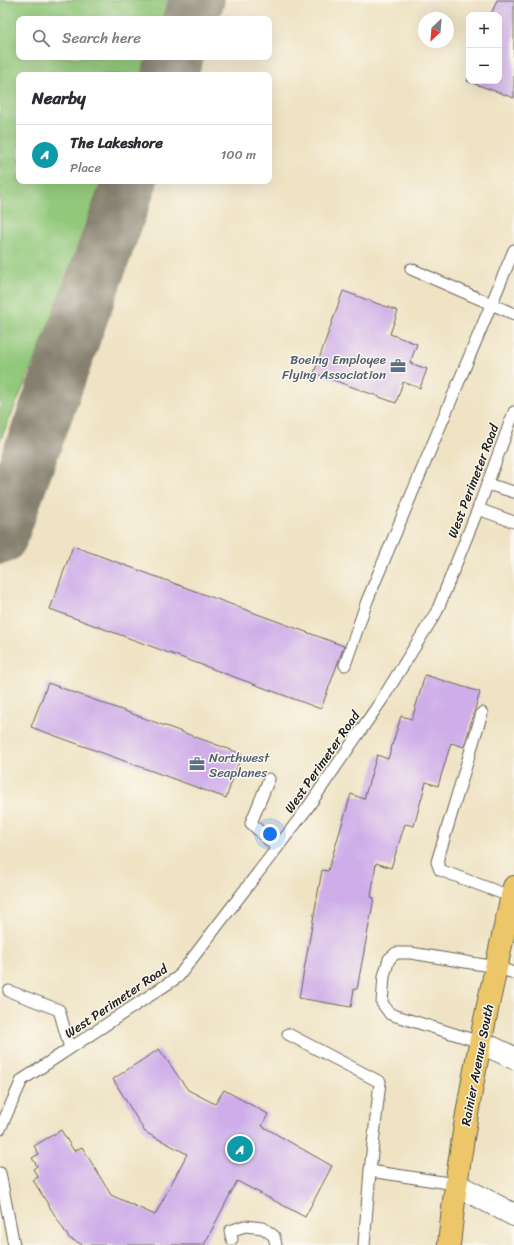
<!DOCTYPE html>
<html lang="en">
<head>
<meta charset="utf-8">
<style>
	:root { --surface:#fff; --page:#f7f7f7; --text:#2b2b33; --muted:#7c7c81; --line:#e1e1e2; --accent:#ea580c }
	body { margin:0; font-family:Sriracha,sans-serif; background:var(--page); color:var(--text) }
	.controls { position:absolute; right:12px; top:12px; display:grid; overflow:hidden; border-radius:8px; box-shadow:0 4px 16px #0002 }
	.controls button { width:36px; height:36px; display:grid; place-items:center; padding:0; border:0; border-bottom:1px solid var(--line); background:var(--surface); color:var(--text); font:20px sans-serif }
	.compass { position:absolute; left:418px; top:12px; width:36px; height:36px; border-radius:50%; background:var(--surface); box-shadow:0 4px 16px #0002; rotate:206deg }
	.you { position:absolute; left:270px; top:834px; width:14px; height:14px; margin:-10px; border:3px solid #fff; border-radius:50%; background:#1a73e8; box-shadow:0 0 0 6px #1a73e833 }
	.badge { display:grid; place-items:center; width:26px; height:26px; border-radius:50%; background:var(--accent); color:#fff; font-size:13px; font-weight:700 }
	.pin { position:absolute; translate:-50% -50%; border:2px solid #fff; box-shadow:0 1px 4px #0006 }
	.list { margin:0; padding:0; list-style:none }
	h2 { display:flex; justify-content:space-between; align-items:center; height:52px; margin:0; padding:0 16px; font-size:17px }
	h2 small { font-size:13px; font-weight:400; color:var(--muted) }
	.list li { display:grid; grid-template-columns:26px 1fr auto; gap:12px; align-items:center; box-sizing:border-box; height:60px; padding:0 16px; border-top:1px solid var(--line) }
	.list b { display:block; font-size:15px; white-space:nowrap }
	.list p { margin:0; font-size:13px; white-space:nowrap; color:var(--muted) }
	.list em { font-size:13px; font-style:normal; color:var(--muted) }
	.icon { flex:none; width:22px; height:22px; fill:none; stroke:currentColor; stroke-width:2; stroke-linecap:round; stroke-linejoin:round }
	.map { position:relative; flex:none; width:514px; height:1245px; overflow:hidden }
	.search { position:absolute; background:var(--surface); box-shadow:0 4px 16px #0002; left:16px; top:16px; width:256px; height:44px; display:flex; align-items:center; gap:10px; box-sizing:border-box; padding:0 14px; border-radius:8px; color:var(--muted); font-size:15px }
	.panel { position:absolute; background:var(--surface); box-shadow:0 4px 16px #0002; left:16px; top:72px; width:256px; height:112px; border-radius:8px }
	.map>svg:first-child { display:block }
	.green { fill:#92c87b; stroke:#57724c }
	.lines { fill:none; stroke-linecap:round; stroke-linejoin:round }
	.taxiway { stroke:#868070; stroke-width:55 }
	.building { fill:#ceade9 }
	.lane-casing { stroke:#666257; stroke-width:13 }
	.street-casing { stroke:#666257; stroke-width:24 }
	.primary-casing { stroke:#666257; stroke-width:24 }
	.lane { stroke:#fff; stroke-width:11 }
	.street { stroke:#fff; stroke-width:22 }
	.primary { stroke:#ecc669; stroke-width:22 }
	.labels { text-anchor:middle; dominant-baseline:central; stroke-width:3; stroke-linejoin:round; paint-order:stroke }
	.service-label { font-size:13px; fill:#4e5e75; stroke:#fbf7ec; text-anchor:end }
	.street-label { font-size:13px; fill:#1c1c1c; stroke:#fbf7ec }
</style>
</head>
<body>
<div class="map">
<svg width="514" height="1245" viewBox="0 0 514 1245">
	<rect width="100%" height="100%" fill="#fbf7ec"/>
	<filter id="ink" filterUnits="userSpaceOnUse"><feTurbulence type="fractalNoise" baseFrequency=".025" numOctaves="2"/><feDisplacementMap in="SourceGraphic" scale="8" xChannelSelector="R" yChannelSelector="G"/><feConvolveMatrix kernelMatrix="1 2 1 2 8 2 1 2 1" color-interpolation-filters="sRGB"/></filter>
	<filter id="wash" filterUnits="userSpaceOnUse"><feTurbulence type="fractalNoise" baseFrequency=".012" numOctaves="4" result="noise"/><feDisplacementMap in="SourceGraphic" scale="16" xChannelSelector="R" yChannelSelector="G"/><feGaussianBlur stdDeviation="0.9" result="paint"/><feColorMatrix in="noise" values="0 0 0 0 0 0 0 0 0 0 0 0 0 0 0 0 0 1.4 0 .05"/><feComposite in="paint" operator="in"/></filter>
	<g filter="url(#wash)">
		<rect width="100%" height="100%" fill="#efe3c4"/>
		<!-- green -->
		<path class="green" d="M0 0H169L162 19H19V57H148L141 75H19V181H102L39 350 0 441Z"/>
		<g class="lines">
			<!-- taxiway -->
			<g class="taxiway">
				<path d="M190 19 197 0"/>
				<path d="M169 75 176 57"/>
				<path d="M0 537 130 181"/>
			</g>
		</g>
		<g id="blocks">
			<!-- building -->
			<g class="building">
				<path d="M497 0H514V98L467 81 469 76V81H499V15H491Z"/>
				<path d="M343 291 398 311 390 334 417 344 410 363 427 369 420 388 403 382 396 403 314 373Z"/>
				<path d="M73 546 344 646 321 709 50 609Z"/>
				<path d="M425 675 480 692 464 747 451 743 438 786 426 782 414 826 405 824 391 868 376 863 371 897 374 898 357 989H354L351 1007 299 998 322 870 328 871 351 794 364 799 377 755 388 759 401 716 412 719Z"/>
				<path d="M48 683 242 754 226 798 31 727Z"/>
				<path d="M159 1049 188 1090 215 1104 224 1090 268 1114 262 1126 332 1166 305 1217 237 1181 204 1245H83L69 1238 33 1180 38 1177 33 1169 37 1166 32 1158 39 1154 34 1146 61 1130 74 1151 82 1147 111 1195 155 1215 187 1154 145 1132 113 1079Z"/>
			</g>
		</g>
	</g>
	<g filter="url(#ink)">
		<use href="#blocks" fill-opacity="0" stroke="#666257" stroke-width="1"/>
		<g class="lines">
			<defs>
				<g id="lane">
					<path d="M411 269 514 314"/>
					<path d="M487 484 514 492"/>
					<path d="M478 509 514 522"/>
					<path d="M345 665 367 601 514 250"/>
					<path d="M482 713 437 862 440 870 512 897"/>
					<path d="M269 779 251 823 277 848"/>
					<path d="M9 991 59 1010 70 1048"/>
					<path d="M288 1034 380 1082 370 1171 364 1245"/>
					<path d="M480 1042 390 1014 382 1003 384 976 389 959 396 953H411L496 967 514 973"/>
					<path d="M0 1129 22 1080 178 977 306 810 381 701 437 611 478 509 514 412"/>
					<path d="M370 1171 455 1184"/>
					<path d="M0 1173 14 1245"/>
					<path d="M232 1239 230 1231 245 1226 263 1228 274 1236 276 1245"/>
				</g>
				<g id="street">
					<path d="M480 1042 514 1058"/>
					<path d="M455 1184 514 1215"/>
				</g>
				<path id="primary" d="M449 1245C461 1124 487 1006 514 887"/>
			</defs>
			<!-- lane casing -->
			<use href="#lane" class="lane-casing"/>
			<!-- street casing -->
			<use href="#street" class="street-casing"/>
			<!-- primary casing -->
			<use href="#primary" class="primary-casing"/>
			<!-- lane -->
			<use href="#lane" class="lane"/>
			<!-- street -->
			<use href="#street" class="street"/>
			<!-- primary -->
			<use href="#primary" class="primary"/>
		</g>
	</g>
	<!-- icons -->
	<defs>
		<symbol id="office-bare" viewBox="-9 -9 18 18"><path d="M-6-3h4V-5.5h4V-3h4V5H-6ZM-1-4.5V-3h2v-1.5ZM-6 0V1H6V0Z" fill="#5c6f8a" stroke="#fbf7ec" stroke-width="2.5" paint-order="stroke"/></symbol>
	</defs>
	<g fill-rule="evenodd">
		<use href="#office-bare" x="387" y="355" width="22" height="22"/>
		<use href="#office-bare" x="186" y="753" width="22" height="22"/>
	</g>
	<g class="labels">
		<!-- service labels -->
		<g class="service-label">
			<text x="386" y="359">Boeing Employee<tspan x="386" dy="15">Flying Association</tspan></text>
			<text x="209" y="757" text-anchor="start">Northwest<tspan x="209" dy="15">Seaplanes</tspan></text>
		</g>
		<!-- street labels -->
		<g class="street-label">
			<text transform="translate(473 481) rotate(-69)">West Perimeter Road</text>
			<text transform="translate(322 762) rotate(-55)">West Perimeter Road</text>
			<text transform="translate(116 1001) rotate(-34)">West Perimeter Road</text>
			<text transform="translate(477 1065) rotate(-79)">Rainier Avenue South</text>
		</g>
	</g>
</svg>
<div class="controls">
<button>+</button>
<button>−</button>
</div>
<svg class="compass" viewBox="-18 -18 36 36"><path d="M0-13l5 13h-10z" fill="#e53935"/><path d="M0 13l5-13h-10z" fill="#7c7c81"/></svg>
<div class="you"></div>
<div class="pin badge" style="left:240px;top:1149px;background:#0f9aa8">A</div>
<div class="search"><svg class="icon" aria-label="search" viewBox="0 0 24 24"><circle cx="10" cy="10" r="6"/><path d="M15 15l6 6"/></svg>Search here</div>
<section class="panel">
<h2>Nearby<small></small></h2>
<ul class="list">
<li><span class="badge" style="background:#0f9aa8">A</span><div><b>The Lakeshore</b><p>Place</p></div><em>100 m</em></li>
</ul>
</section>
</div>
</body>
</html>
